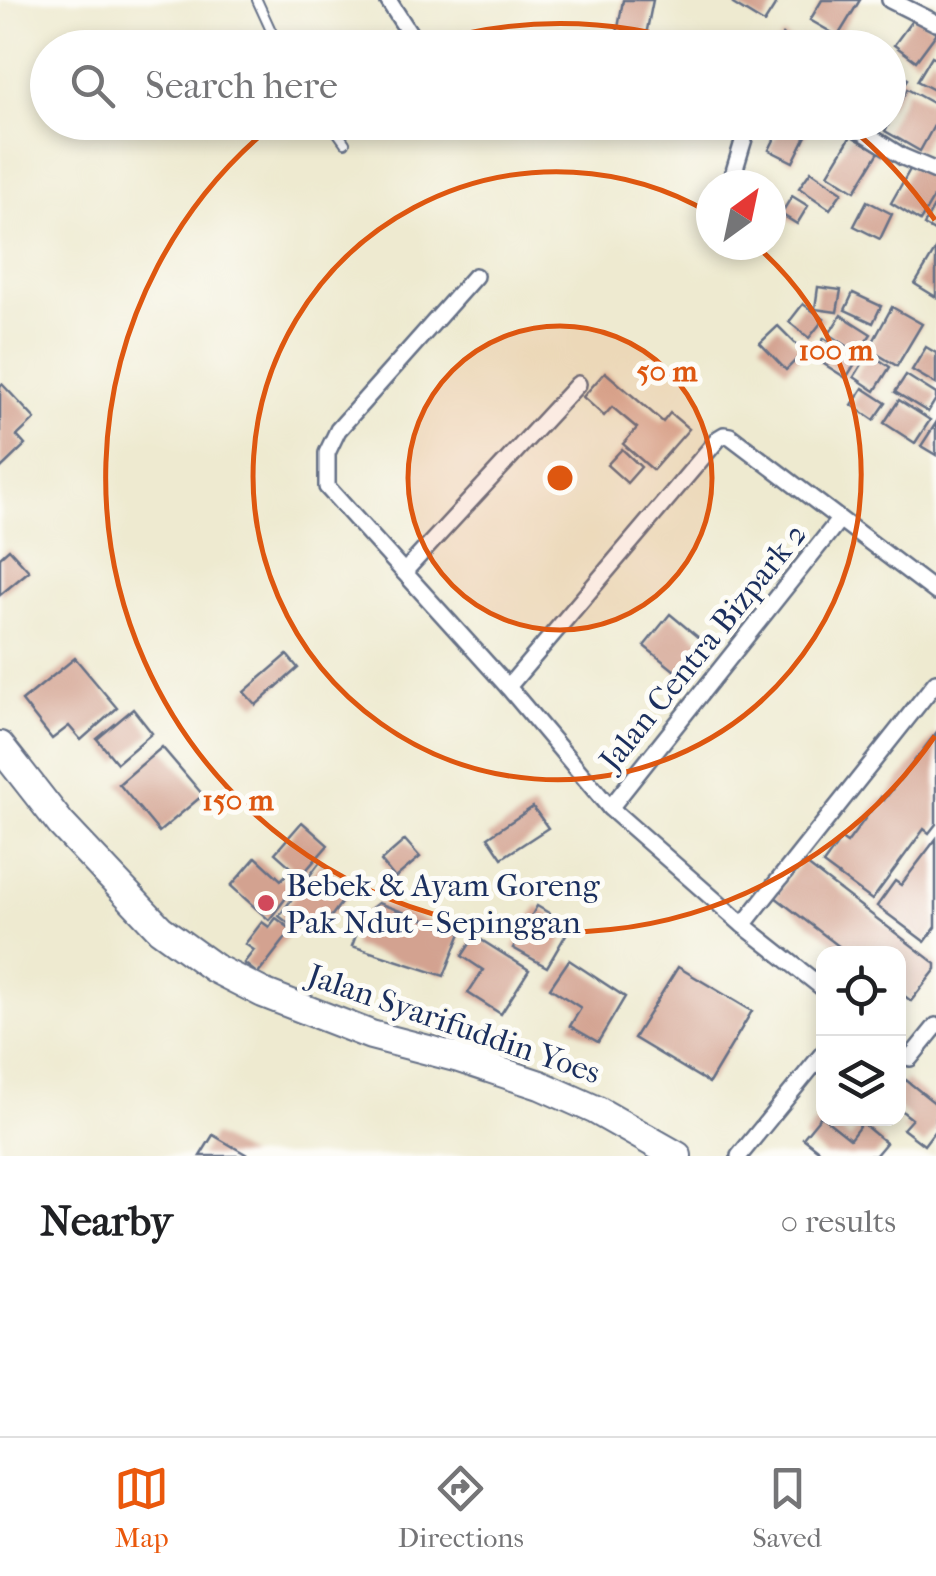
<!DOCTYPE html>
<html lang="en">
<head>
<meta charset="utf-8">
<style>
	:root { --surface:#fff; --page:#f2f2f2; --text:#202124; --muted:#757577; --line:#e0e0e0; --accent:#ea580c }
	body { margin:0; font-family:"IM FELL French Canon",serif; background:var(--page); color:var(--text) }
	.controls { position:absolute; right:30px; bottom:30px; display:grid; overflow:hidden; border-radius:20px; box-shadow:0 5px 15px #0003 }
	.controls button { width:90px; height:90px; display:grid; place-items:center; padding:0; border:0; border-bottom:2px solid var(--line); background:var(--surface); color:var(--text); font:50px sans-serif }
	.compass { position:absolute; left:696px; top:170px; width:90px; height:90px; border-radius:50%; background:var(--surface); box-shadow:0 5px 15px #0003; rotate:33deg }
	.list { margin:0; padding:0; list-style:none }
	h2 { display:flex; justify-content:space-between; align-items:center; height:130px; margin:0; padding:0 40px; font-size:42px }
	h2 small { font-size:32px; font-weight:400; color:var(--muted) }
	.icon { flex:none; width:55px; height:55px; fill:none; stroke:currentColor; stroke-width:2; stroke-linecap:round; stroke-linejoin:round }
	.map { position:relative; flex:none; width:936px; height:1156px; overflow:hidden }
	.search { position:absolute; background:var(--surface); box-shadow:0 5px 15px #0003; left:30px; right:30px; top:30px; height:110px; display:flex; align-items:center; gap:25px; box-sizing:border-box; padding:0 35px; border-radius:55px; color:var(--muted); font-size:38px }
	.sheet { height:280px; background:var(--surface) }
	nav { display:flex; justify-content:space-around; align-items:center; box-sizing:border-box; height:140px; border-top:2px solid var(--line); background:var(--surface); font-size:28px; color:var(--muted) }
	nav a { display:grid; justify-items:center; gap:5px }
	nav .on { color:var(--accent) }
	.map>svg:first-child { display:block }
	.building { fill:#d3a290 }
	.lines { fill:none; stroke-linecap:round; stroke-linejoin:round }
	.service-casing { stroke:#657086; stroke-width:12 }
	.minor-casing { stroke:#657086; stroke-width:20 }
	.trunk-casing { stroke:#657086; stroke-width:32 }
	.service { stroke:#fff; stroke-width:8 }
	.minor { stroke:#fff; stroke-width:15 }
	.trunk { stroke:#fff; stroke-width:28 }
	.ring { fill:none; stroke:#de5710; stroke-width:5 }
	.poi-dot { fill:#d1495b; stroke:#fdfcf7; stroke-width:4 }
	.labels { text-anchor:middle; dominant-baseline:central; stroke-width:10; stroke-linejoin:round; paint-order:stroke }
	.street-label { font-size:32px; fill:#1b2f5e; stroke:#fdfcf7 }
	.poi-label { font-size:32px; fill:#1b2f5e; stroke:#fdfcf7; text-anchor:start }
	.centre { fill:#de5710; stroke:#fdfcf7; stroke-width:5 }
	.ring-label { font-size:30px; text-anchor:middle; font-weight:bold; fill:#de5710; stroke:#fdfcf7; stroke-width:10; stroke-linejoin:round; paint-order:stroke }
</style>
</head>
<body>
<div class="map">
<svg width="936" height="1156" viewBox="0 0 936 1156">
	<rect width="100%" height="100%" fill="#fdfcf7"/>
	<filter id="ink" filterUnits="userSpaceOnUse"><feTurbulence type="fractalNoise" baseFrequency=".01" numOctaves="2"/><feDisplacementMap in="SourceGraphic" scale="20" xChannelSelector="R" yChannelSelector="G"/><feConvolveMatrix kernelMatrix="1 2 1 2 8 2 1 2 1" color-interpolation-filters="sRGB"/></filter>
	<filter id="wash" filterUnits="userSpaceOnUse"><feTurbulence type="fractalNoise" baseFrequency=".0048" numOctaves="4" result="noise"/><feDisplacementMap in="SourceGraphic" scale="40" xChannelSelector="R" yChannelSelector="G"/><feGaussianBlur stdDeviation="2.25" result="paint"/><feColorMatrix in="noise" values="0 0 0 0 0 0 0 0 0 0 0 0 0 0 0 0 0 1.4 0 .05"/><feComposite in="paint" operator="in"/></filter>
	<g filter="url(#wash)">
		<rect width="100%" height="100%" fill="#eeead0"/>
		<g id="blocks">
			<!-- building -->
			<g class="building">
				<path d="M623 0H653L645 40 617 34Z"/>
				<path d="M735 0H771L776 4 764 23 733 4Z"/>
				<path d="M822 0H860L838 36 810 20Z"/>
				<path d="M916 15 936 30V34L916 61 894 45Z"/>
				<path d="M783 35 801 48H774Z"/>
				<path d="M932 56 936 58V91L917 81Z"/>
				<path d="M888 66 908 79 888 109Z"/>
				<path d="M907 89 936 105V122L920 151 885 131Z"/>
				<path d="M783 122H813L793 162 769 150Z"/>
				<path d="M851 136 879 152 855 191 828 174Z"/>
				<path d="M912 166 936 181V194L920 221 891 203Z"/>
				<path d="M811 171 842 192 830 209 799 188Z"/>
				<path d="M792 196 808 206 797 224 781 214Z"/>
				<path d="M867 201 892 214 880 239 854 226Z"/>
				<path d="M936 203V232L924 225Z"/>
				<path d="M936 249V297L915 284Z"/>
				<path d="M818 287 841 290 837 312 815 309Z"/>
				<path d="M853 293 881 306 873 323 845 310Z"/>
				<path d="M803 304 824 319 809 338 789 322Z"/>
				<path d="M892 307 922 324 897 366 869 349Z"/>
				<path d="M841 315 871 334 858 353 829 334Z"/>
				<path d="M778 326 804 352 786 370 760 343Z"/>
				<path d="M824 338 858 359 846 378 813 357Z"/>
				<path d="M926 347 936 353V384L912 370Z"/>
				<path d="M869 353 890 367 875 391 854 377Z"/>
				<path d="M605 372 663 422 670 413 689 429 653 470 623 444 637 428 612 407 604 416 583 397Z"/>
				<path d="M906 375 936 394V399L928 412 895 392Z"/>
				<path d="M2 384 35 419 17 436 25 445 0 469V386Z"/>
				<path d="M863 388 886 403 874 420 852 405Z"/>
				<path d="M899 400 930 420 915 443 884 423Z"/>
				<path d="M936 423V455L921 446Z"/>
				<path d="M622 449 641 467 627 483 607 465Z"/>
				<path d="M9 549 29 571 0 595V557Z"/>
				<path d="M670 614 706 644 680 675 644 646Z"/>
				<path d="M287 655 298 668 256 705 244 692Z"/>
				<path d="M75 658 117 708 81 740 69 726 52 739 22 701Z"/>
				<path d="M133 709 152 733 117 763 97 739Z"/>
				<path d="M936 733V824L929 833 924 829 872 900 823 864 841 839 847 843 881 797 884 800Z"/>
				<path d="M162 747 203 795 159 832 119 784Z"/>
				<path d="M533 807 548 828 502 858 488 837Z"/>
				<path d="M302 822 328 845 301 876 275 853Z"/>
				<path d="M936 839V927L925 942 877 906 895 881 901 885Z"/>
				<path d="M405 840 420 857 395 878 381 861Z"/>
				<path d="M256 857 281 880 288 873 299 881 269 920 231 886Z"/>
				<path d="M802 861 936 964V969L911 1001 898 991V954H849L775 897Z"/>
				<path d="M320 862 353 887 327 922 320 916 305 936 279 916Z"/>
				<path d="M378 903 461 933 444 976 352 946 364 914Z"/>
				<path d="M537 906 571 926 547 967 513 948Z"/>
				<path d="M276 918 292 930 258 974 244 963 254 950 245 944 262 922 269 927Z"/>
				<path d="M475 936 529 970 501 1014 468 993 483 970 462 956Z"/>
				<path d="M569 960 625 997 598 1042 570 1026 581 1008 550 988Z"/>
				<path d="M678 967 752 1011 709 1083 634 1038Z"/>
				<path d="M906 1080 936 1104V1129L924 1145 903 1129 912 1119 898 1108V1090Z"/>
				<path d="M821 1116 850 1139 862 1123 886 1143 875 1156H826L803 1138Z"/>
				<path d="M213 1135 249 1156H200Z"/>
			</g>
		</g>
	</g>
	<g filter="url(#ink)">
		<use href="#blocks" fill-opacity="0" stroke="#657086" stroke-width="2.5"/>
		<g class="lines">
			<defs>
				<g id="service">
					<path d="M257 0 279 48"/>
					<path d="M330 122 345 143"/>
				</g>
				<g id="minor">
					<path d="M388 0 419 48"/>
					<path d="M890 0 936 23"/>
					<path d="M470 122 472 126"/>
					<path d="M847 122 903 157 936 171"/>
					<path d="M730 185 749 122"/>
					<path d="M475 276 338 430 327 453V487L508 687"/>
					<path d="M404 572 578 384"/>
					<path d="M610 808 839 520"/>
					<path d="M743 925 610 808 508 687 719 438 724 435 730 436 936 592"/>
					<path d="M824 989 743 925 936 682"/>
					<path d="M898 1054 910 1058 936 1026"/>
					<path d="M739 1156 824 1052"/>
				</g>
				<path id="trunk" d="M0 746 61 824 160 929 214 968 263 993 371 1035 459 1058 540 1085 596 1110 677 1156"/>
			</defs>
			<!-- service casing -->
			<use href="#service" class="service-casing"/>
			<!-- minor casing -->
			<use href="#minor" class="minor-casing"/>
			<!-- trunk casing -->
			<use href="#trunk" class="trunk-casing"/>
			<!-- service -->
			<use href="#service" class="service"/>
			<!-- minor -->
			<use href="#minor" class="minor"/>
			<!-- trunk -->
			<use href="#trunk" class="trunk"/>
		</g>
	</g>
	<!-- distance rings -->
	<circle cx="560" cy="478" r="152" fill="#de5710" fill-opacity=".12"/>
	<g class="ring">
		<circle cx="560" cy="478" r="152"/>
		<path d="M755 245A304 304 0 1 1 710 213"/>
		<path d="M935 736A455 455 0 1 1 274 124M416 47A455 455 0 0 1 704 47M846 124A455 455 0 0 1 935 220"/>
	</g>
	<!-- markers -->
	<circle class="poi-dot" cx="266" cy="903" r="10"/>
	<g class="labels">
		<!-- street labels -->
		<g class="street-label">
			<text transform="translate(703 647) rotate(-51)">Jalan Centra Bizpark 2</text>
			<text transform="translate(454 1024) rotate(19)">Jalan Syarifuddin Yoes</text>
		</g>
		<!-- poi labels -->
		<g class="poi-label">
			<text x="286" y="885">Bebek &amp; Ayam Goreng<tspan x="286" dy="37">Pak Ndut - Sepinggan</tspan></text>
		</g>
	</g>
	<circle cx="560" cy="478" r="15" class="centre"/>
	<g class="ring-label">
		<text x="836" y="360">100 m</text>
		<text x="667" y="381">50 m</text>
		<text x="238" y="810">150 m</text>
	</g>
</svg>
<div class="controls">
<button><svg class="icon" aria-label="locate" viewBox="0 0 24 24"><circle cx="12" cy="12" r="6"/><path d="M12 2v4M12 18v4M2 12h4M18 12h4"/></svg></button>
<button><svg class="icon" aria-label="layers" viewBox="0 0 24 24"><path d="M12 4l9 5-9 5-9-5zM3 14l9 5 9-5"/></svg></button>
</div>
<svg class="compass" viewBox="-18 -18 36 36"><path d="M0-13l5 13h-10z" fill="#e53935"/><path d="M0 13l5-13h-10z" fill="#757577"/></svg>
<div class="search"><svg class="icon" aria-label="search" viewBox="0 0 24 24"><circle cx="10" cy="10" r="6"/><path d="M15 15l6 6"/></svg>Search here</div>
</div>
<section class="sheet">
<h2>Nearby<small>0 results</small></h2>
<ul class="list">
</ul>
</section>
<nav>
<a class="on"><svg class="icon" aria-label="map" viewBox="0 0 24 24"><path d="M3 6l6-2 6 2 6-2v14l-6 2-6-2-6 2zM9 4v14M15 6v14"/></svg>Map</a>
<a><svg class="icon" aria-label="directions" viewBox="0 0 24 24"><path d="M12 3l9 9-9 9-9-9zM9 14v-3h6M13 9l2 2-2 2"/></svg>Directions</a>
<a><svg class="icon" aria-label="saved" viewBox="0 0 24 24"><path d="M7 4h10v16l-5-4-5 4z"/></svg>Saved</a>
</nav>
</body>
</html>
